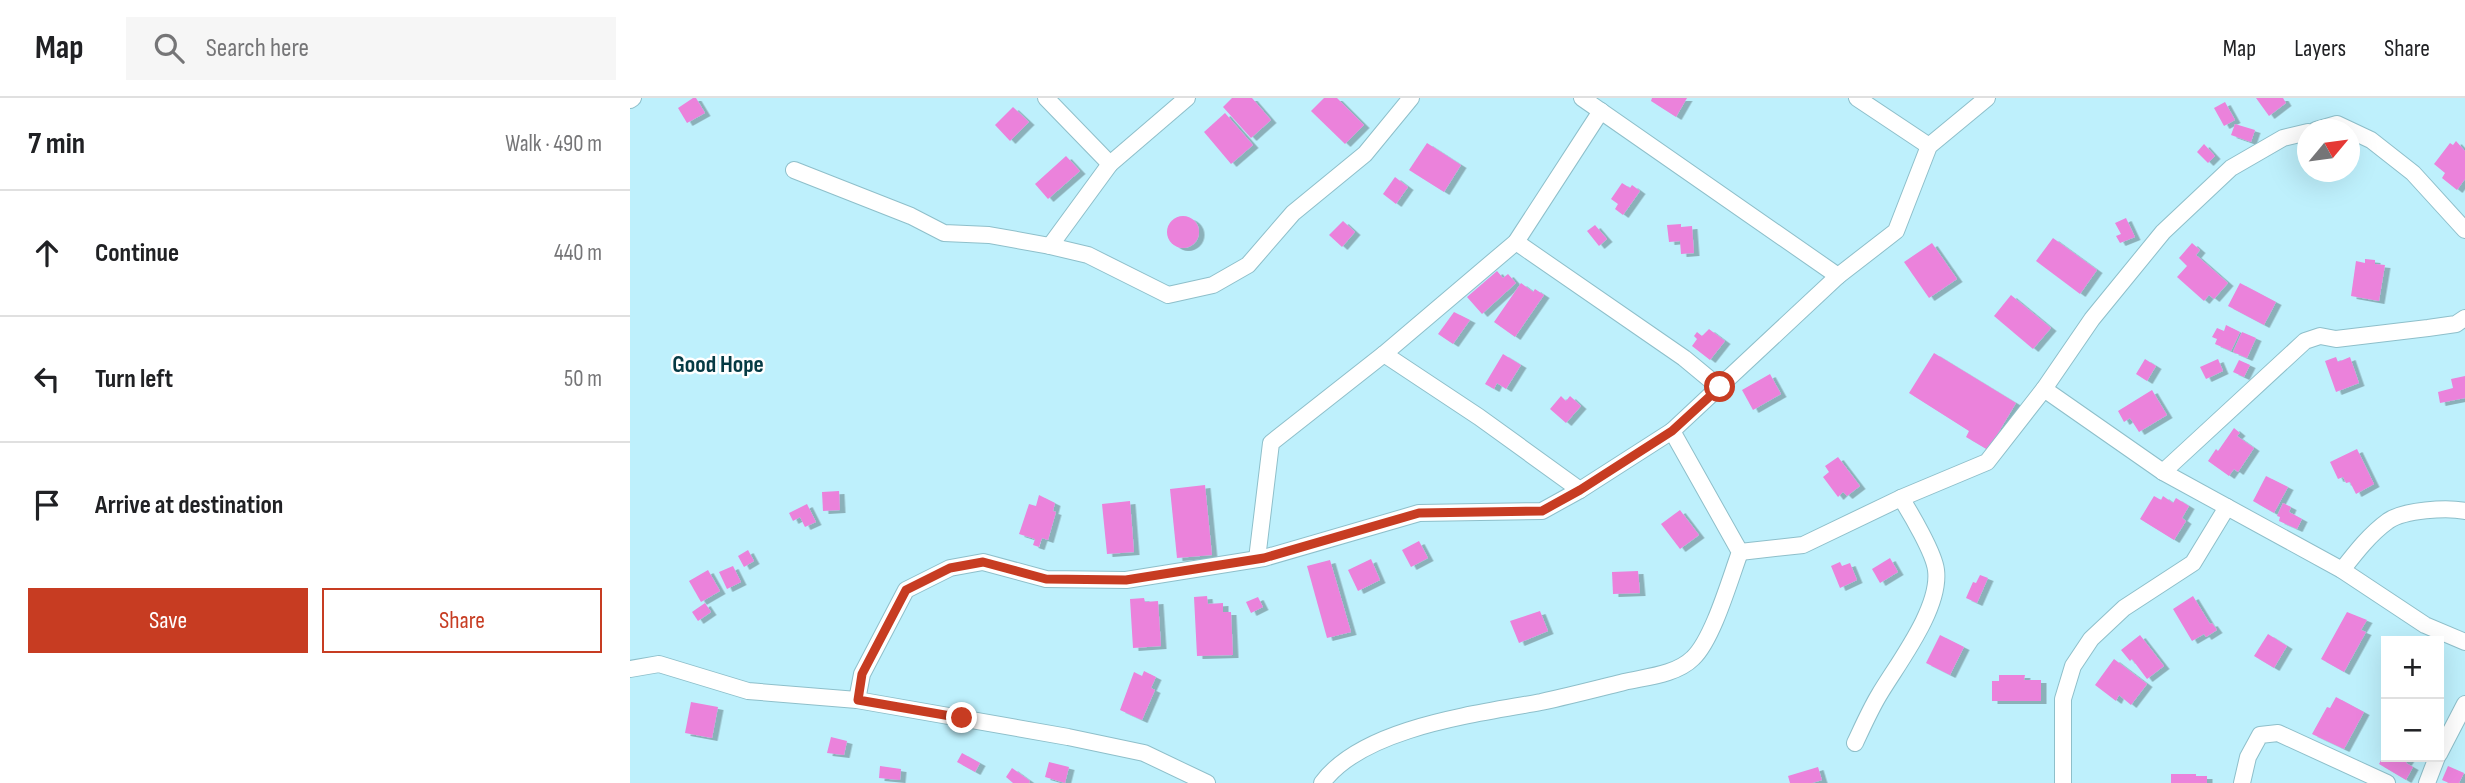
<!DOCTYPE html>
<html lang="en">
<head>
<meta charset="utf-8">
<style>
	:root { --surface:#fff; --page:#f6f6f6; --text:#202124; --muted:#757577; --line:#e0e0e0; --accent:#c73c22 }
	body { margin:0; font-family:"Sofia Sans Condensed",sans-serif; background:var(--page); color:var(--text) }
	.controls { position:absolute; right:21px; bottom:21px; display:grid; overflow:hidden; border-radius:0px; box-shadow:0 7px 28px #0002 }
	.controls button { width:63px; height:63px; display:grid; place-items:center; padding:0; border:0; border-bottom:2px solid var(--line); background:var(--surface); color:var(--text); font:35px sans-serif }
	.compass { position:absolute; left:1667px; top:21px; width:63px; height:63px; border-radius:50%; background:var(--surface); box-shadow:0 7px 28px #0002; rotate:61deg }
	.stop { position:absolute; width:21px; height:21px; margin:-16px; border:5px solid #c73c22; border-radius:50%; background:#fff }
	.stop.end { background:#c73c22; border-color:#fff; box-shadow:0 2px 7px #0008 }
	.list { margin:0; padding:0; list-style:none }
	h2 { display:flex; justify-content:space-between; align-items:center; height:91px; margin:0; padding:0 28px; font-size:30px }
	h2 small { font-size:23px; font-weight:400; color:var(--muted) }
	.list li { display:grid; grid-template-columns:46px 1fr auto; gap:21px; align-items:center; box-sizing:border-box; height:126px; padding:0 28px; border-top:2px solid var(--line) }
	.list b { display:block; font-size:26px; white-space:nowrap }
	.list em { font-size:23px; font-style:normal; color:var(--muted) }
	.actions { display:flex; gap:14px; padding:21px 28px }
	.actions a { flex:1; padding:16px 0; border:2px solid var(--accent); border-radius:0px; text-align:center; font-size:24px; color:var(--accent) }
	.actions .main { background:var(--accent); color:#fff }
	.icon { flex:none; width:38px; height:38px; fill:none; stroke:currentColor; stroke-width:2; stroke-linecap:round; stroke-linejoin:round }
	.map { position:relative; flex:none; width:1835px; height:685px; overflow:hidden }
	header { display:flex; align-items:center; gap:42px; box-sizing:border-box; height:98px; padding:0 35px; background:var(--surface); border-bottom:2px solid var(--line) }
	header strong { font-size:33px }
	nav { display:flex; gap:38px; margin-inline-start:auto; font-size:24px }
	.search { width:490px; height:63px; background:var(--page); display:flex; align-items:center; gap:18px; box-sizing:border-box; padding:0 24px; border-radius:0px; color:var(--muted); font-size:26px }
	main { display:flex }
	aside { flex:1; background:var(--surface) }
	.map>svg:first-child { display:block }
	.building { fill:#eb82db; filter:url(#shadow) }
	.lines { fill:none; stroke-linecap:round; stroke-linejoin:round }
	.minor-casing { stroke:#8ebfca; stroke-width:18 }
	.minor { stroke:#fff; stroke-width:16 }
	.route { stroke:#c73c22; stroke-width:9 }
	.labels { text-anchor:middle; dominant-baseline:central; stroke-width:5; stroke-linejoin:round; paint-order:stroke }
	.neighbourhood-label { font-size:24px; font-weight:bold; fill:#053a44; stroke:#fff }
</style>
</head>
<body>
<header>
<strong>Map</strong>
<div class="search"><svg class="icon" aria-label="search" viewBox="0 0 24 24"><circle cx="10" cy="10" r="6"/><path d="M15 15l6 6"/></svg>Search here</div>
<nav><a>Map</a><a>Layers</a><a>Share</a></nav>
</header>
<main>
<aside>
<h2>7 min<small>Walk · 490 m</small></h2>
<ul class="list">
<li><svg class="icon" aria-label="ahead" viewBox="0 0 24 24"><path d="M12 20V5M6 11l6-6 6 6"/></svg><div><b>Continue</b></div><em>440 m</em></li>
<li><svg class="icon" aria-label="left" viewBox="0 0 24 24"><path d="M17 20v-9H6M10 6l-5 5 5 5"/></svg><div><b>Turn left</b></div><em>50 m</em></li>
<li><svg class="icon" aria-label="arrive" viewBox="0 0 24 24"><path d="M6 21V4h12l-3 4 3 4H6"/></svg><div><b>Arrive at destination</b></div></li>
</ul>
<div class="actions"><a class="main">Save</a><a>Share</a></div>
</aside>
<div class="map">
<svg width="1835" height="685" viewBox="0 0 1835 685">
	<defs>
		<filter id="shadow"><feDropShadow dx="5.5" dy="3" stdDeviation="0" flood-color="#0004"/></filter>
	</defs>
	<rect width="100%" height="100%" fill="#bef0fc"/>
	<!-- building -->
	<g class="building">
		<path d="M63 0H66L75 15 57 25 48 10Z"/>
		<path d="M602 0H622L641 22 621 40 593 9Z"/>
		<path d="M694 0H707L734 27 715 46 681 13Z"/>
		<path d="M1022 0H1057L1046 19 1021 3Z"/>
		<path d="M1626 0H1653L1656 5 1639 18Z"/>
		<path d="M1595 4 1605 22 1594 28 1584 10Z"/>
		<path d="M383 9 399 24 380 43 365 27Z"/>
		<path d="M595 15 623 47 601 66 574 34Z"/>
		<path d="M1605 26 1625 32 1621 44 1601 37Z"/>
		<path d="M1826 43 1835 53V81L1827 92 1812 80 1815 75 1804 66 1820 45 1823 47Z"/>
		<path d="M797 45 831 67 814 94 779 72Z"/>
		<path d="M1574 46 1585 58 1578 65 1567 54Z"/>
		<path d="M436 58 450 73 418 101 405 86Z"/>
		<path d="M765 79 778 89 766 106 753 96Z"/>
		<path d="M992 85 1000 90 1002 87 1010 93 993 117 985 111 988 106 981 101Z"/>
		<circle cx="553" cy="134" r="16"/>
		<path d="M1496 120 1505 139 1490 145 1486 138 1491 136 1485 125Z"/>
		<path d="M713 123 725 134 712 149 699 137Z"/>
		<path d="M1051 126V129L1062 128 1064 155 1051 156 1050 143 1039 144 1037 127Z"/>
		<path d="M965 127 977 141 969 148 957 133Z"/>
		<path d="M1423 140 1467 172 1450 196 1406 163Z"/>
		<path d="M1302 145 1327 181 1299 200 1274 164Z"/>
		<path d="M1562 145 1570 152 1566 157 1598 185 1584 201 1579 197 1574 203 1547 179 1557 168 1549 160Z"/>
		<path d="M1735 161 1745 162V166L1755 167 1749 203 1721 198 1726 163 1735 165Z"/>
		<path d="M867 173 873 180 878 176 886 185 852 216 837 199Z"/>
		<path d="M891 185 903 194 905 191 914 197 885 239 864 224Z"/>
		<path d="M1610 185 1646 204 1634 227 1598 208Z"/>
		<path d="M1381 197 1421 230 1403 251 1364 218Z"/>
		<path d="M824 214 840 222 823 246 808 236Z"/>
		<path d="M1596 227 1610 234 1601 253 1585 246 1587 241 1582 239 1587 230 1594 233Z"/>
		<path d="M1079 231 1095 243 1080 262 1062 248 1067 241 1064 238 1067 234 1072 238Z"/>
		<path d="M1612 234 1626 240 1617 260 1603 254Z"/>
		<path d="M1304 255 1386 305 1358 352 1336 339 1339 333 1279 295Z"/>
		<path d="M873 256 891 267 876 291 867 285 864 291 855 286Z"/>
		<path d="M1706 259 1708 264 1720 259 1729 285 1706 294 1695 263Z"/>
		<path d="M1515 261 1526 268 1517 283 1506 276Z"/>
		<path d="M1588 261 1593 273 1576 281 1570 269Z"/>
		<path d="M1609 262 1620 267 1614 279 1603 274Z"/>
		<path d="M1140 276 1151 296 1123 312 1112 292Z"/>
		<path d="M1835 278V300L1810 305 1808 294 1823 290 1821 281Z"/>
		<path d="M1522 292 1537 317 1509 334 1500 320 1494 324 1488 313Z"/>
		<path d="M931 298 936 303 940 298 951 308 936 325 920 311Z"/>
		<path d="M1604 330 1610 335 1607 338 1624 350 1608 374 1604 371 1599 378 1578 363 1586 351 1588 353Z"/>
		<path d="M1727 351 1744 386 1726 396 1720 384 1716 385 1713 379 1708 381 1700 364Z"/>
		<path d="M1208 359 1230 388 1217 398 1213 394 1208 399 1193 379 1199 374 1195 368Z"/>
		<path d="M1636 378 1658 389 1644 415 1623 403Z"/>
		<path d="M575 387 582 457 547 460 540 391Z"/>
		<path d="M209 393 210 412 193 413 192 394Z"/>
		<path d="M409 397 425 405 423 413 426 414 418 442 412 440 409 449 403 447 405 441 389 436 399 406 406 408Z"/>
		<path d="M1524 398 1531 402 1533 398 1543 405 1546 400 1559 408 1552 420 1556 423 1544 442 1510 421Z"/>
		<path d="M500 403 504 454 477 456 472 406Z"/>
		<path d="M1653 405 1661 409 1659 414 1672 421 1667 431 1649 423 1650 419 1647 418Z"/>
		<path d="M177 406 186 424 175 429 170 419 163 423 159 415Z"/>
		<path d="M1050 412 1069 437 1050 451 1031 426Z"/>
		<path d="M789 443 798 460 781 469 772 452Z"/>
		<path d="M118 452 124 463 114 469 108 458Z"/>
		<path d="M1260 460 1268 474 1250 485 1242 471Z"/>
		<path d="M741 461 750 482 728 493 718 472Z"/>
		<path d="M700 462 721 534 697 540 677 468Z"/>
		<path d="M1210 464 1212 468 1220 465 1227 482 1210 490 1201 468Z"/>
		<path d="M103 468 111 484 97 491 89 474Z"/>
		<path d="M78 472 90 493 71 504 59 483Z"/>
		<path d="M1008 473 1010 495 983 496 982 474Z"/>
		<path d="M1350 477 1358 480 1347 505 1336 500 1343 484 1346 485Z"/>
		<path d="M577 498 578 506 593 505V514H601L603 557 567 558 564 499Z"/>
		<path d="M1563 498 1580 526 1582 525 1587 532 1576 539 1574 536 1562 543 1543 511Z"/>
		<path d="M628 499 633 509 621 515 616 504Z"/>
		<path d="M514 500 515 504 528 503 531 548 503 550 500 501Z"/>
		<path d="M75 505 81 514 68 523 62 514Z"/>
		<path d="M910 513 918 533 889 545 880 523Z"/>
		<path d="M1717 514 1737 522 1731 532 1736 534 1714 574 1691 561Z"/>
		<path d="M1638 536 1657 548 1644 570 1624 558Z"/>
		<path d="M1310 537 1334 549 1320 577 1296 565Z"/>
		<path d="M1510 537 1534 568 1517 581 1502 561 1500 563 1491 552Z"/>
		<path d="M1484 561 1517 586 1501 607 1489 597 1486 603 1465 587Z"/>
		<path d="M514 573 526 579 521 590 525 592 512 622 490 612 504 574 512 578Z"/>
		<path d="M1369 577H1395L1394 582H1411V603H1362V583H1369Z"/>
		<path d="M1706 599 1734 614 1714 651 1682 636 1697 609 1700 610Z"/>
		<path d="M61 604 88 609 82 640 55 635Z"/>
		<path d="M201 639 217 643 214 657 197 655Z"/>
		<path d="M1756 653V659H1780L1776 665 1783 669 1776 682 1749 666Z"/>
		<path d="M332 655 350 665 345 674 327 664Z"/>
		<path d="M419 664 439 669 435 685 415 679Z"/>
		<path d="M250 668 271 671 270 682 249 680Z"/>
		<path d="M1818 668 1834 675 1829 685H1819L1812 682Z"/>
		<path d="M1188 669 1192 682 1182 685H1160L1158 678Z"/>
		<path d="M382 670 400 683 399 685H383L376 679Z"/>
		<path d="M1541 676H1566V678H1577V685H1541Z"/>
	</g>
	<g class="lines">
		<defs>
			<g id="minor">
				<path d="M416 0 480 66"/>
				<path d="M952 0 1208 178"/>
				<path d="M1227 0 1299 48"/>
				<path d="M0 2 3 0"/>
				<path d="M1686 32 1707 26 1741 42 1783 75 1835 132"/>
				<path d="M164 72 281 118 314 135 359 137 420 148 458 157 538 197 583 187 618 167 663 115 735 56 781 0"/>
				<path d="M886 144 1054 260 1089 289"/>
				<path d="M420 148 480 66 557 0"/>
				<path d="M1835 220 1826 226 1798 230 1706 241 1690 238 1675 243 1533 374 1712 472 1795 527 1835 544"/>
				<path d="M754 256 849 319 950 392"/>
				<path d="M1414 291 1462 221 1533 134 1601 70 1653 40 1678 34"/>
				<path d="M1110 454 1173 447 1271 400 1357 364 1414 291 1533 374"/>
				<path d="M627 461 641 345 754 256 886 144 971 13"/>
				<path d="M1712 472C1726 454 1740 436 1758 423 1774 412 1817 409 1835 413"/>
				<path d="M0 571 29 566 118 593 227 602 438 639 514 655 577 685"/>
				<path d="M227 602 232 576 276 492 320 470 353 464 416 481 496 482 634 460 789 415 912 413 950 392 1042 333"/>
				<path d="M1225 645C1233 628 1240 612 1249 597 1268 565 1311 510 1306 472 1304 455 1281 416 1271 400"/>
				<path d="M1809 656 1835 606"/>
				<path d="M692 685C733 629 847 616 911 604 939 598 966 591 994 584 1015 579 1046 577 1063 560 1083 541 1100 481 1110 454L1042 333 1208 178 1266 133 1299 48 1357 0"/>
				<path d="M1433 685V601L1443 568 1461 541 1494 510 1563 465 1597 409"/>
				<path d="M1612 685 1618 659 1630 637 1648 635 1757 685"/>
				<path d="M1797 685 1807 659"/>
			</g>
		</defs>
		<!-- minor casing -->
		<use href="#minor" class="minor-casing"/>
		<!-- minor -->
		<use href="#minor" class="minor"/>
	</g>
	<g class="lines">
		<!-- route -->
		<path class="route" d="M332 620 228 602 232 576 276 492 320 470 353 464 416 481 496 482 634 460 789 415 912 413 950 392 1042 333 1090 289"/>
	</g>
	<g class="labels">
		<!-- neighbourhood labels -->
		<g class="neighbourhood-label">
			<text x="88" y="266">Good Hope</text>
		</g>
	</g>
</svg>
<div class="controls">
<button>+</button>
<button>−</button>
</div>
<svg class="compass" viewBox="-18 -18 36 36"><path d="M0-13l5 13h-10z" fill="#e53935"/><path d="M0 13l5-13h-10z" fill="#757577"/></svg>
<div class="stop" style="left:1090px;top:289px"></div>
<div class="stop end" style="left:332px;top:620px"></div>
</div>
</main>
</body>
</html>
